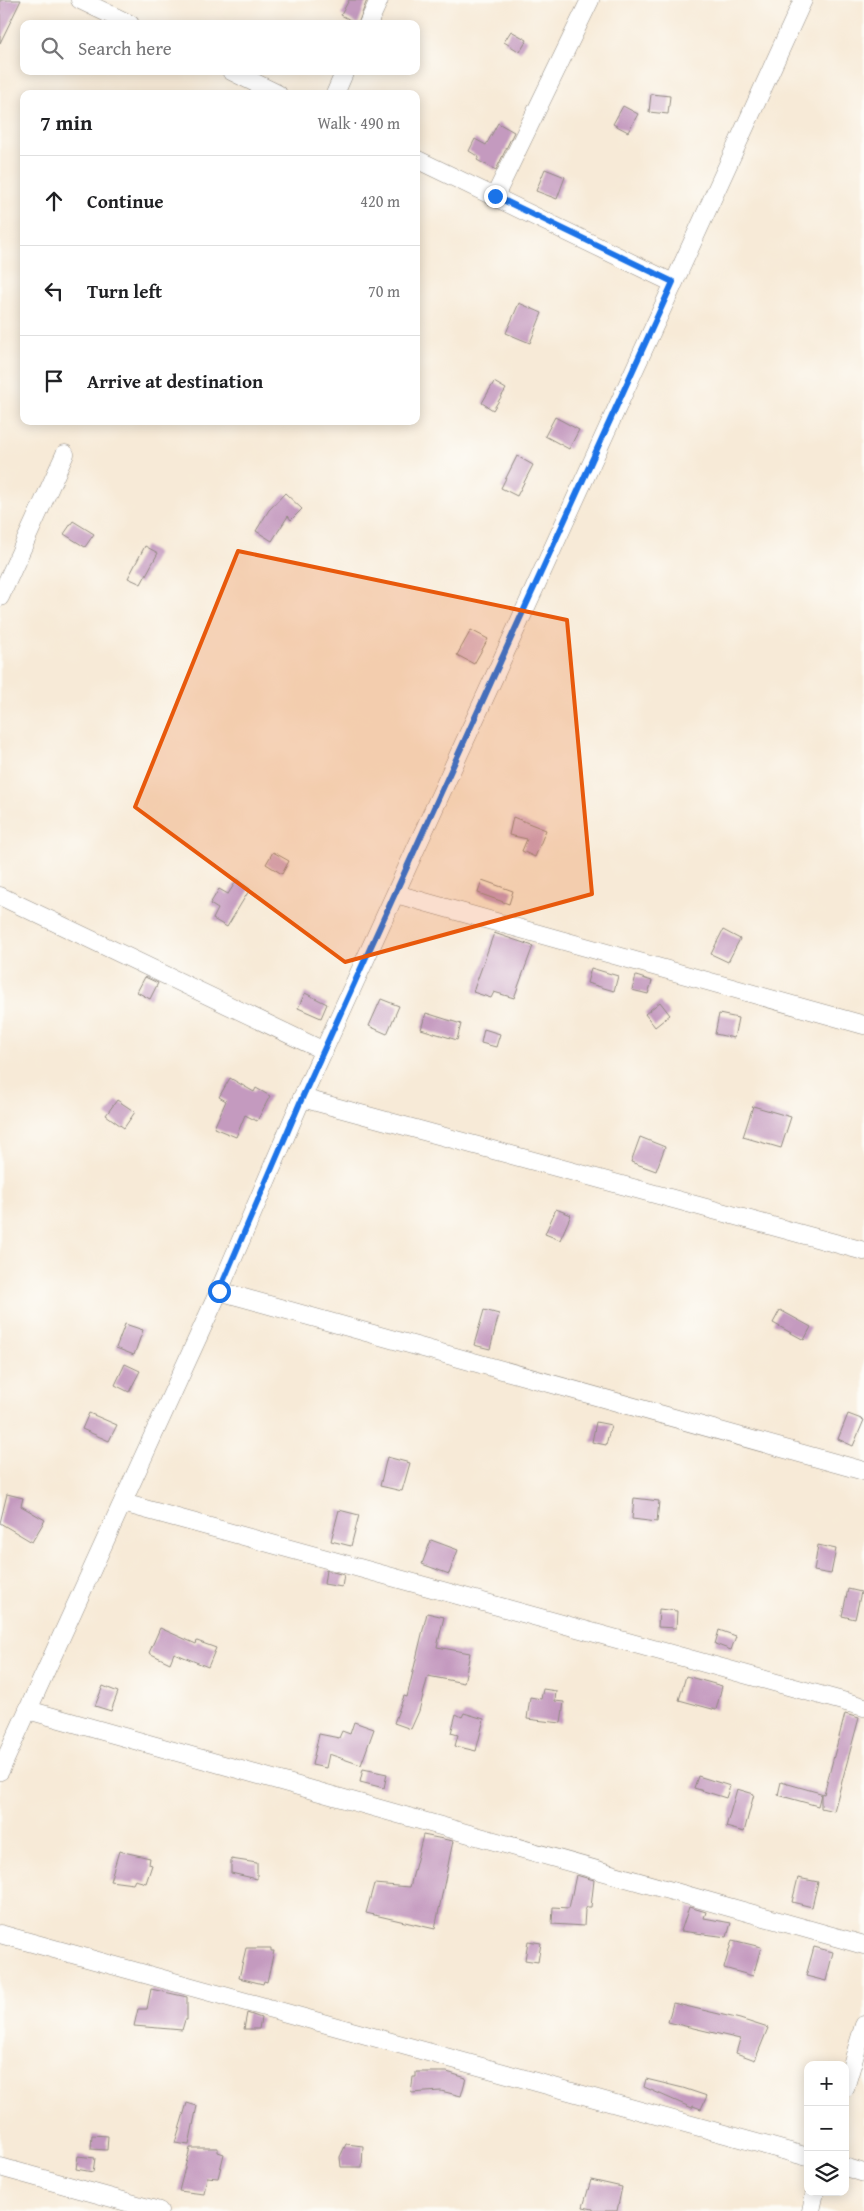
<!DOCTYPE html>
<html lang="en">
<head>
<meta charset="utf-8">
<style>
	:root { --surface:#fff; --page:#f6f6f6; --text:#202124; --muted:#757577; --line:#e0e0e0 }
	body { margin:0; font-family:"Gentium Book Plus",serif; background:var(--page); color:var(--text) }
	.controls { position:absolute; right:15px; bottom:15px; display:grid; overflow:hidden; border-radius:10px; box-shadow:0 2px 12px #0003 }
	.controls button { width:45px; height:45px; display:grid; place-items:center; padding:0; border:0; border-bottom:1px solid var(--line); background:var(--surface); color:var(--text); font:25px sans-serif }
	.stop { position:absolute; width:15px; height:15px; margin:-11px; border:4px solid #1a73e8; border-radius:50%; background:#fff }
	.stop.end { background:#1a73e8; border-color:#fff; box-shadow:0 1px 5px #0008 }
	.list { margin:0; padding:0; list-style:none }
	h2 { display:flex; justify-content:space-between; align-items:center; height:65px; margin:0; padding:0 20px; font-size:21px }
	h2 small { font-size:16px; font-weight:400; color:var(--muted) }
	.list li { display:grid; grid-template-columns:32px 1fr auto; gap:15px; align-items:center; box-sizing:border-box; height:90px; padding:0 20px; border-top:1px solid var(--line) }
	.list b { display:block; font-size:19px; white-space:nowrap }
	.list em { font-size:16px; font-style:normal; color:var(--muted) }
	.icon { flex:none; width:28px; height:28px; fill:none; stroke:currentColor; stroke-width:2; stroke-linecap:round; stroke-linejoin:round }
	.map { position:relative; flex:none; width:864px; height:2211px; overflow:hidden }
	.search { position:absolute; background:var(--surface); box-shadow:0 2px 12px #0003; left:20px; top:20px; width:400px; height:55px; display:flex; align-items:center; gap:12px; box-sizing:border-box; padding:0 18px; border-radius:10px; color:var(--muted); font-size:19px }
	.panel { position:absolute; background:var(--surface); box-shadow:0 2px 12px #0003; left:20px; top:90px; width:400px; height:335px; border-radius:10px }
	.map>svg:first-child { display:block }
	.building { fill:#c49abf }
	.lines { fill:none; stroke-linecap:round; stroke-linejoin:round }
	.minor-casing { stroke:#918a81; stroke-width:19 }
	.minor { stroke:#fff; stroke-width:18 }
	.route { stroke:#1a73e8; stroke-width:6 }
	.marked { fill:#e8590c; fill-opacity:0.2; stroke:#e8590c; stroke-width:4; stroke-linejoin:round }
</style>
</head>
<body>
<div class="map">
<svg width="864" height="2211" viewBox="0 0 864 2211">
	<rect width="100%" height="100%" fill="#fdfcf7"/>
	<filter id="ink" filterUnits="userSpaceOnUse"><feTurbulence type="fractalNoise" baseFrequency=".02" numOctaves="2"/><feDisplacementMap in="SourceGraphic" scale="10" xChannelSelector="R" yChannelSelector="G"/><feConvolveMatrix kernelMatrix="1 2 1 2 8 2 1 2 1" color-interpolation-filters="sRGB"/></filter>
	<filter id="wash" filterUnits="userSpaceOnUse"><feTurbulence type="fractalNoise" baseFrequency=".0096" numOctaves="4" result="noise"/><feDisplacementMap in="SourceGraphic" scale="20" xChannelSelector="R" yChannelSelector="G"/><feGaussianBlur stdDeviation="1.12" result="paint"/><feColorMatrix in="noise" values="0 0 0 0 0 0 0 0 0 0 0 0 0 0 0 0 0 1.4 0 .05"/><feComposite in="paint" operator="in"/></filter>
	<g filter="url(#wash)">
		<rect width="100%" height="100%" fill="#f7ead7"/>
		<g id="blocks">
			<!-- building -->
			<g class="building">
				<path d="M0 0H21L0 43Z"/>
				<path d="M349 0H367L358 24 341 15Z"/>
				<path d="M511 31 527 40 520 52 504 42Z"/>
				<path d="M651 94 670 96 668 114 649 112Z"/>
				<path d="M623 106 638 114 628 132 613 124Z"/>
				<path d="M498 123 514 132 496 170 477 160 479 157 469 151 475 139 486 145Z"/>
				<path d="M545 169 565 177 557 199 536 191Z"/>
				<path d="M519 303 542 313 530 343 506 333Z"/>
				<path d="M494 382 506 389 493 410 482 403Z"/>
				<path d="M555 417 579 430 569 449 545 436Z"/>
				<path d="M517 456 533 465 517 496 501 488Z"/>
				<path d="M285 493 302 509 291 520 288 516 272 541 256 531 269 510Z"/>
				<path d="M73 521 94 534 85 547 64 534Z"/>
				<path d="M145 546 158 553 141 584 128 578Z"/>
				<path d="M471 630 488 639 474 664 457 655Z"/>
				<path d="M513 817 546 830 535 857 522 851 527 839 509 835Z"/>
				<path d="M273 852 289 861 282 874 266 864Z"/>
				<path d="M237 880 250 889 227 927 213 919 218 909 210 904 219 889 228 894Z"/>
				<path d="M482 880 513 891 509 904 478 893Z"/>
				<path d="M723 930 740 939 728 962 711 954Z"/>
				<path d="M494 933 533 946 514 998 494 992 491 998 473 992Z"/>
				<path d="M591 968 618 976 614 991 587 983Z"/>
				<path d="M636 976 652 981 648 994 632 990Z"/>
				<path d="M145 977 158 983 150 999 137 992Z"/>
				<path d="M305 993 327 1004 321 1018 298 1008Z"/>
				<path d="M381 999 399 1006 387 1034 369 1026Z"/>
				<path d="M660 1002 670 1015 655 1027 645 1014Z"/>
				<path d="M426 1013 461 1024 457 1040 421 1029Z"/>
				<path d="M719 1014 738 1018 734 1038 715 1034Z"/>
				<path d="M484 1029 500 1034 496 1047 481 1043Z"/>
				<path d="M230 1078 254 1092 256 1088 270 1096 257 1121 245 1115 236 1137 214 1128 226 1101 219 1097Z"/>
				<path d="M117 1100 135 1112 124 1128 106 1115Z"/>
				<path d="M753 1106 791 1117 781 1148 743 1137Z"/>
				<path d="M640 1137 665 1147 656 1171 631 1162Z"/>
				<path d="M556 1209 571 1215 560 1240 545 1234Z"/>
				<path d="M484 1310 499 1314 490 1349 474 1345Z"/>
				<path d="M780 1310 811 1327 804 1340 773 1323Z"/>
				<path d="M125 1324 143 1330 134 1355 116 1348Z"/>
				<path d="M125 1364 140 1371 129 1392 115 1385Z"/>
				<path d="M89 1413 117 1425 109 1441 82 1429Z"/>
				<path d="M848 1414 864 1420 853 1446 838 1439Z"/>
				<path d="M596 1422 611 1425 606 1445 592 1442Z"/>
				<path d="M387 1457 410 1463 402 1491 380 1486Z"/>
				<path d="M7 1494 23 1498 21 1506 45 1520 32 1542 0 1523Z"/>
				<path d="M634 1498 659 1501 657 1522 632 1519Z"/>
				<path d="M339 1510 359 1515 351 1546 331 1541Z"/>
				<path d="M431 1540 458 1550 449 1574 422 1564Z"/>
				<path d="M818 1545 836 1549 831 1574 814 1571Z"/>
				<path d="M326 1570 344 1575 342 1587 324 1584Z"/>
				<path d="M848 1589 861 1592 855 1619 842 1616Z"/>
				<path d="M659 1609 677 1611 676 1628 658 1627Z"/>
				<path d="M427 1613 444 1617 437 1647 470 1653 464 1683 428 1676 419 1711 411 1729 394 1723 404 1696 407 1697Z"/>
				<path d="M160 1628 196 1644 197 1641 216 1648 208 1667 174 1653 170 1663 149 1653Z"/>
				<path d="M719 1630 736 1636 731 1650 715 1644Z"/>
				<path d="M686 1676 722 1686 716 1710 679 1700Z"/>
				<path d="M103 1686 118 1692 111 1711 95 1706Z"/>
				<path d="M543 1689 556 1691 555 1701 564 1702 561 1723 527 1719 530 1697 541 1699Z"/>
				<path d="M464 1713 484 1719 476 1751 455 1746 458 1735 451 1733 456 1714 462 1717Z"/>
				<path d="M845 1714 859 1718 834 1811 821 1808V1794L818 1806 778 1795 781 1782 824 1794Z"/>
				<path d="M354 1722 374 1729 361 1765 329 1754 326 1768 312 1765 319 1734 339 1738 342 1731 350 1734Z"/>
				<path d="M363 1769 387 1774 384 1788 360 1782Z"/>
				<path d="M698 1776 730 1786 726 1798 694 1788Z"/>
				<path d="M737 1789 754 1794 744 1832 726 1827Z"/>
				<path d="M423 1835 453 1841 435 1929 366 1913 374 1884 410 1887Z"/>
				<path d="M119 1851 150 1858 149 1864 152 1865 146 1883 135 1880 133 1884 110 1881Z"/>
				<path d="M231 1859 257 1863V1879L231 1873Z"/>
				<path d="M576 1875 594 1880 591 1907H587L585 1910 584 1926 552 1924 553 1907 569 1908Z"/>
				<path d="M798 1878 818 1882 812 1907 792 1902Z"/>
				<path d="M689 1907 706 1912 704 1918 731 1923 727 1937 681 1931Z"/>
				<path d="M732 1940 761 1947 753 1976 724 1968Z"/>
				<path d="M528 1941 541 1943 538 1962 525 1960Z"/>
				<path d="M814 1947 833 1952 826 1981 806 1976Z"/>
				<path d="M246 1948H271V1951H274L267 1982 264 1981 263 1984 239 1978Z"/>
				<path d="M151 1989 187 1997V2020H185L182 2030 134 2026 138 2009H147Z"/>
				<path d="M673 2003 740 2019 768 2028 755 2060 736 2053 740 2039 668 2022Z"/>
				<path d="M247 2013 261 2018 259 2029H244Z"/>
				<path d="M416 2072H447L466 2078 461 2096 441 2091 411 2093 413 2077H416Z"/>
				<path d="M646 2079 683 2088 707 2096 701 2109 693 2106 692 2108 644 2087Z"/>
				<path d="M187 2103 197 2106 189 2145 175 2143Z"/>
				<path d="M92 2135 108 2136 107 2150 91 2149Z"/>
				<path d="M346 2144 363 2146 362 2167H341L340 2157Z"/>
				<path d="M190 2148H218V2152L224 2154 218 2178 207 2177 204 2194 179 2191Z"/>
				<path d="M78 2156 95 2158 93 2172 76 2169Z"/>
				<path d="M591 2180 622 2187 617 2211H593V2209L583 2207Z"/>
			</g>
		</g>
	</g>
	<g filter="url(#ink)">
		<use href="#blocks" fill-opacity="0" stroke="#918a81" stroke-width="1"/>
		<g class="lines">
			<defs>
				<g id="minor">
					<path d="M80 0 130 24"/>
					<path d="M368 24 379 0"/>
					<path d="M231 71 278 94"/>
					<path d="M335 94 345 71"/>
					<path d="M416 159 673 283"/>
					<path d="M495 196 590 0"/>
					<path d="M0 597 65 454"/>
					<path d="M396 894 864 1025"/>
					<path d="M0 896 324 1051"/>
					<path d="M302 1098 864 1251"/>
					<path d="M219 1291 864 1471"/>
					<path d="M123 1503 864 1707"/>
					<path d="M28 1710 864 1945"/>
					<path d="M0 1771 219 1291 302 1098 803 0"/>
					<path d="M0 1934 808 2157"/>
					<path d="M845 2088 864 2025"/>
					<path d="M0 2167 159 2211"/>
					<path d="M845 2167 864 2173"/>
					<path d="M811 2211 815 2192"/>
				</g>
			</defs>
			<!-- minor casing -->
			<use href="#minor" class="minor-casing"/>
			<!-- minor -->
			<use href="#minor" class="minor"/>
		</g>
	</g>
	<g class="lines" filter="url(#ink)">
		<!-- route -->
		<path class="route" d="M219 1291 302 1098 673 282 495 196"/>
	</g>
	<!-- marked area -->
	<path class="marked" d="M238 551 567 620 592 894 345 962 135 807Z"/>
</svg>
<div class="controls">
<button>+</button>
<button>−</button>
<button><svg class="icon" aria-label="layers" viewBox="0 0 24 24"><path d="M12 4l9 5-9 5-9-5zM3 14l9 5 9-5"/></svg></button>
</div>
<div class="stop" style="left:219px;top:1291px"></div>
<div class="stop end" style="left:495px;top:196px"></div>
<div class="search"><svg class="icon" aria-label="search" viewBox="0 0 24 24"><circle cx="10" cy="10" r="6"/><path d="M15 15l6 6"/></svg>Search here</div>
<section class="panel">
<h2>7 min<small>Walk · 490 m</small></h2>
<ul class="list">
<li><svg class="icon" aria-label="ahead" viewBox="0 0 24 24"><path d="M12 20V5M6 11l6-6 6 6"/></svg><div><b>Continue</b></div><em>420 m</em></li>
<li><svg class="icon" aria-label="left" viewBox="0 0 24 24"><path d="M17 20v-9H6M10 6l-5 5 5 5"/></svg><div><b>Turn left</b></div><em>70 m</em></li>
<li><svg class="icon" aria-label="arrive" viewBox="0 0 24 24"><path d="M6 21V4h12l-3 4 3 4H6"/></svg><div><b>Arrive at destination</b></div></li>
</ul>
</section>
</div>
</body>
</html>
